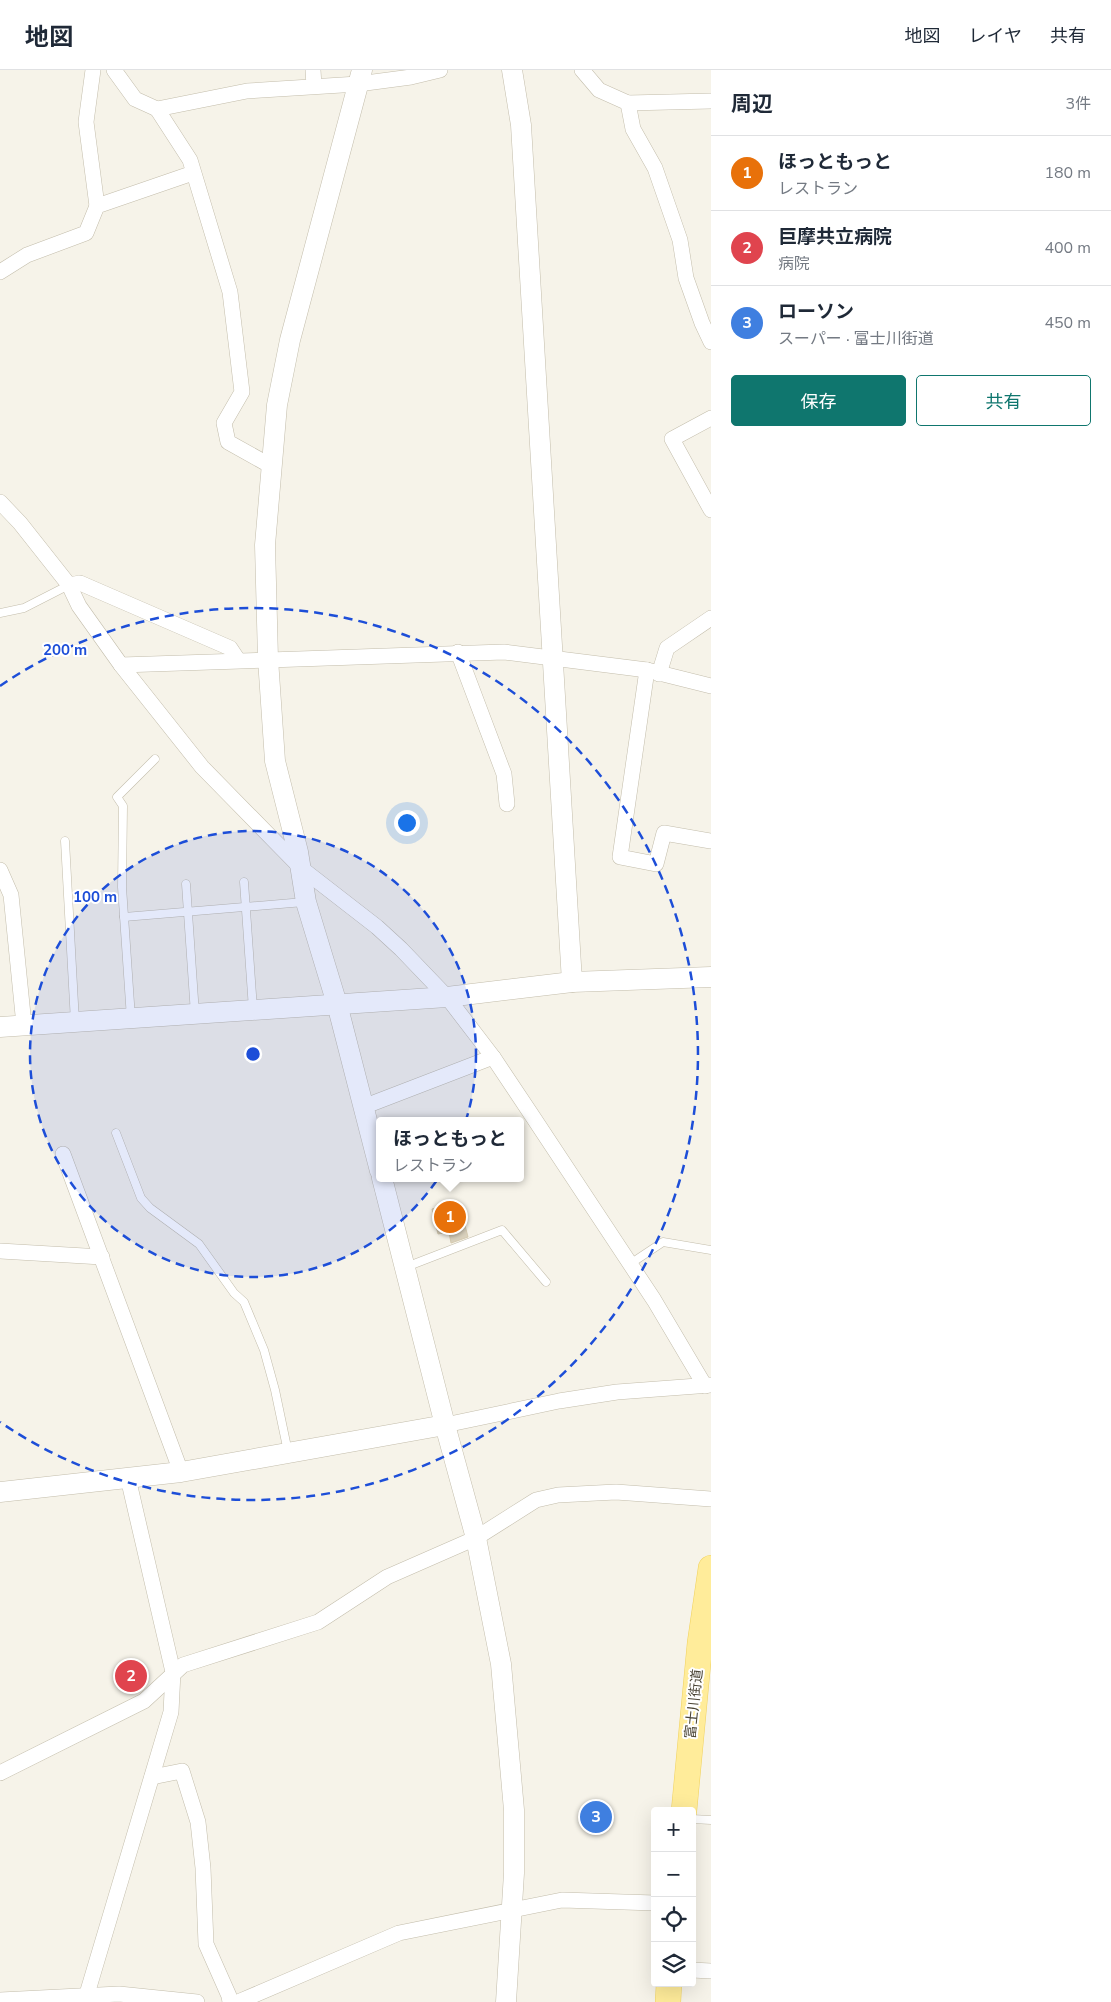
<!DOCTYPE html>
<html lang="ja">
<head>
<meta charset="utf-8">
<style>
	:root { --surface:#fff; --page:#f6f6f7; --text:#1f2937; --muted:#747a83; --line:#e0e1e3; --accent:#0f766e }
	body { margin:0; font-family:"Nunito Sans","Noto Sans JP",sans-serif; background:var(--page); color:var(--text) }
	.controls { position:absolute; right:15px; bottom:15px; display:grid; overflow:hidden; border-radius:5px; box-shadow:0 5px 20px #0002 }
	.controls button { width:45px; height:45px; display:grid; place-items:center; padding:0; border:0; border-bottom:1px solid var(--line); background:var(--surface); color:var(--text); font:25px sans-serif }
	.you { position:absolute; left:406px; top:752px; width:18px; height:18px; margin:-12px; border:4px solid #fff; border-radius:50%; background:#1a73e8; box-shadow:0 0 0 8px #1a73e833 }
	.badge { display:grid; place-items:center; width:32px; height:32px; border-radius:50%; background:var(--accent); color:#fff; font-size:16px; font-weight:700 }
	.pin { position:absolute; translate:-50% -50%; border:2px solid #fff; box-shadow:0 1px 5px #0006 }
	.popup { position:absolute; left:376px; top:1047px; width:148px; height:65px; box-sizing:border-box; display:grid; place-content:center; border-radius:5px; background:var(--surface); filter:drop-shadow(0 1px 4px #0005); font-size:16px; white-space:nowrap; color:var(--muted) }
	.popup b { font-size:19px; color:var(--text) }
	.popup::after { content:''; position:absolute; left:50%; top:100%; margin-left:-10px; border:10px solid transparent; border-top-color:var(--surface) }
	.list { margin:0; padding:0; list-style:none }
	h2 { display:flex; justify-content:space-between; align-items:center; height:65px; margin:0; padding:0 20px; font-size:21px }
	h2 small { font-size:16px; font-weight:400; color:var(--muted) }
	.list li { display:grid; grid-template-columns:32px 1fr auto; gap:15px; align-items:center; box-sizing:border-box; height:75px; padding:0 20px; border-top:1px solid var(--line) }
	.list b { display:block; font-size:19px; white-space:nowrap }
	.list p { margin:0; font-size:16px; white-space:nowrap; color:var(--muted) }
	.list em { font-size:16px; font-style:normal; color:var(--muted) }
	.actions { display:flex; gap:10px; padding:15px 20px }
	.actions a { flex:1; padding:11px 0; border:1px solid var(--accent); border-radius:5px; text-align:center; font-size:18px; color:var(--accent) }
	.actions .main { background:var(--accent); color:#fff }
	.icon { flex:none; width:28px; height:28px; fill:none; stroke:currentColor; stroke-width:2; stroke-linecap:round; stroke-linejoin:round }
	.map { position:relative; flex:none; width:711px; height:1932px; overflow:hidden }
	header { display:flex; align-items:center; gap:30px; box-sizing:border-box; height:70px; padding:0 25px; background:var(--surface); border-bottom:1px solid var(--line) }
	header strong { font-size:24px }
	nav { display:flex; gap:28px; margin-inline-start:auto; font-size:18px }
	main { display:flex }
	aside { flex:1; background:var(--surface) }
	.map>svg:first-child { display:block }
	.building { fill:#d9d1bd; stroke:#d5cab0 }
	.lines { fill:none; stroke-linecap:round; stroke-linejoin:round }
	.service-casing { stroke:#c3bdab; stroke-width:9 }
	.minor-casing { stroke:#c3bdab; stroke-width:16 }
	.tertiary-casing { stroke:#c3bdab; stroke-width:21 }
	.primary-casing { stroke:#f1d25d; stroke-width:26 }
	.service { stroke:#fff; stroke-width:8 }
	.minor { stroke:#fff; stroke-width:15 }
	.tertiary { stroke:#fff; stroke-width:20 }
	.primary { stroke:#ffec9a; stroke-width:25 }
	.ring { fill:none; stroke:#1d4ed8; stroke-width:2.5; stroke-dasharray:9 6 }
	.labels { text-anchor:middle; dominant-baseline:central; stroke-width:4; stroke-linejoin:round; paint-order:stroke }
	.street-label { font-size:14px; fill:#4b4536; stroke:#fff }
	.centre { fill:#1d4ed8; stroke:#fff; stroke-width:2.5 }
	.ring-label { font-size:15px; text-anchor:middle; font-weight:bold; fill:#1d4ed8; stroke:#fff; stroke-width:4; stroke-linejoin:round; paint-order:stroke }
</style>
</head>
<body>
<header>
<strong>地図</strong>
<nav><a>地図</a><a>レイヤ</a><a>共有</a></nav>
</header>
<main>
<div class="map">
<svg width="711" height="1932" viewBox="0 0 711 1932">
	<rect width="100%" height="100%" fill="#f6f3e9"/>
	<!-- building -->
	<path class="building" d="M459 1132 468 1167 451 1173 449 1162 438 1164 432 1139Z"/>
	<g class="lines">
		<defs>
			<g id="service">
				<path d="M0 543 24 538 69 515"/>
				<path d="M65 771 75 952"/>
				<path d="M244 812 253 939"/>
				<path d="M186 814 195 944"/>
				<path d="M124 847 304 832"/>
				<path d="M131 948 122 817 123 736 117 727 155 689"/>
				<path d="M116 1063 141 1128 150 1138 199 1174 234 1223 244 1232 264 1280 275 1320 288 1382"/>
				<path d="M630 1194 663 1172 711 1180"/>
				<path d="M406 1197 502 1160 546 1212"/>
				<path d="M692 1749 711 1750"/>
			</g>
			<g id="minor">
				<path d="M93 0 86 52 97 136"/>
				<path d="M114 0 135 29 157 39 247 21 358 14 411 7 440 0"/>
				<path d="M313 0 314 16"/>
				<path d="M582 0 599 20 628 33 711 31"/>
				<path d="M628 33 633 59 655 98 680 170 686 208 702 253 711 272"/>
				<path d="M157 39 190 90 230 222 242 322 224 353 228 372 271 396"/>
				<path d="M0 202 27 185 86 163 97 136 193 103"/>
				<path d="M711 348 672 369 711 440"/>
				<path d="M0 432 20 453 69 515 79 536 121 595 202 697 301 798 377 857 401 879 447 927 493 987 533 1047 654 1230 705 1316"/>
				<path d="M69 515 80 513 230 578 238 590"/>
				<path d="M458 582 504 704 507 734"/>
				<path d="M121 595 504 582 647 600 711 616"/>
				<path d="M647 600 620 787 656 794 664 763 711 771"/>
				<path d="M659 604 667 578 711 548"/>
				<path d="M0 800 11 825 24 955"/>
				<path d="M363 1037 493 987"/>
				<path d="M63 1084 181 1402"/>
				<path d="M0 1181 102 1187"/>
				<path d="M445 1355 559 1331 617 1322 711 1315"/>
				<path d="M0 1703 144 1631 183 1595 318 1552 387 1507 476 1468 536 1430 558 1425 616 1422 711 1429"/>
				<path d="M152 1707 182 1701 198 1752 203 1798 206 1874 229 1926 230 1932"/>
				<path d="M692 1900 711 1901"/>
				<path d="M87 1924 171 1642 173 1602 128 1408"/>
				<path d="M0 1930 119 1924 197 1932"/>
				<path d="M238 1932 399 1863 562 1830 655 1833"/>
			</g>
			<g id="tertiary">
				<path d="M362 0 290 270 277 335 265 475 268 589 275 691 298 782 306 832 337 934 380 1101"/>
				<path d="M512 0 521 55 572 912"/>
				<path d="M0 957 447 927 572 912 711 907"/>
				<path d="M382 1108 445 1355 476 1468 501 1594 514 1740V1803L506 1932"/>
				<path d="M0 1422 181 1402 445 1355"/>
			</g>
			<g id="primary">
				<path d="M684 1741 700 1573 711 1498"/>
				<path d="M668 1932 669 1913"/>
			</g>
		</defs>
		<!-- service casing -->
		<use href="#service" class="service-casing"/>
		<!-- minor casing -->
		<use href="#minor" class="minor-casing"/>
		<!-- tertiary casing -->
		<use href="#tertiary" class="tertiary-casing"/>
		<!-- primary casing -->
		<use href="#primary" class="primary-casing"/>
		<!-- service -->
		<use href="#service" class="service"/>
		<!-- minor -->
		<use href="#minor" class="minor"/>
		<!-- tertiary -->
		<use href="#tertiary" class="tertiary"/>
		<!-- primary -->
		<use href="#primary" class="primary"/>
	</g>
	<!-- distance rings -->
	<circle cx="253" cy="984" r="223" fill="#1d4ed8" fill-opacity=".12"/>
	<g class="ring">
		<circle cx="253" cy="984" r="223"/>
		<path d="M0 616A446 446 0 1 1 0 1352"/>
	</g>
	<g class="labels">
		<!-- street labels -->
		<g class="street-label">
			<text transform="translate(694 1634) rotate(-84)">富士川街道</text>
		</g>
	</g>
	<circle cx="253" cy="984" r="8" class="centre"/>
	<g class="ring-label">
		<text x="65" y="585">200 m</text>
		<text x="95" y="832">100 m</text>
	</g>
</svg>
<div class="controls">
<button>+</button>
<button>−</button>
<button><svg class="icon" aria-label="locate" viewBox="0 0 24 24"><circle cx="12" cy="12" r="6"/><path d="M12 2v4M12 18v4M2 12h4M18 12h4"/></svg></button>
<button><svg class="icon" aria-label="layers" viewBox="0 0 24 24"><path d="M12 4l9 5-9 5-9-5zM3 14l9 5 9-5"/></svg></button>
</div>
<div class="you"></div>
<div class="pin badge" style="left:450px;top:1147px;background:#e8710a">1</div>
<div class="popup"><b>ほっともっと</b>レストラン</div>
<div class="pin badge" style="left:131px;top:1606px;background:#e0444e">2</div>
<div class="pin badge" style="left:596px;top:1747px;background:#3f7fe0">3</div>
</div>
<aside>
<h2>周辺<small>3件</small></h2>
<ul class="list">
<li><span class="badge" style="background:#e8710a">1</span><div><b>ほっともっと</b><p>レストラン</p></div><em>180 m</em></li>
<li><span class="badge" style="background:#e0444e">2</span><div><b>巨摩共立病院</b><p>病院</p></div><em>400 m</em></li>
<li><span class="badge" style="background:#3f7fe0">3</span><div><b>ローソン</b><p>スーパー · 富士川街道</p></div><em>450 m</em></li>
</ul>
<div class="actions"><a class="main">保存</a><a>共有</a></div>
</aside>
</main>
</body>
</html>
